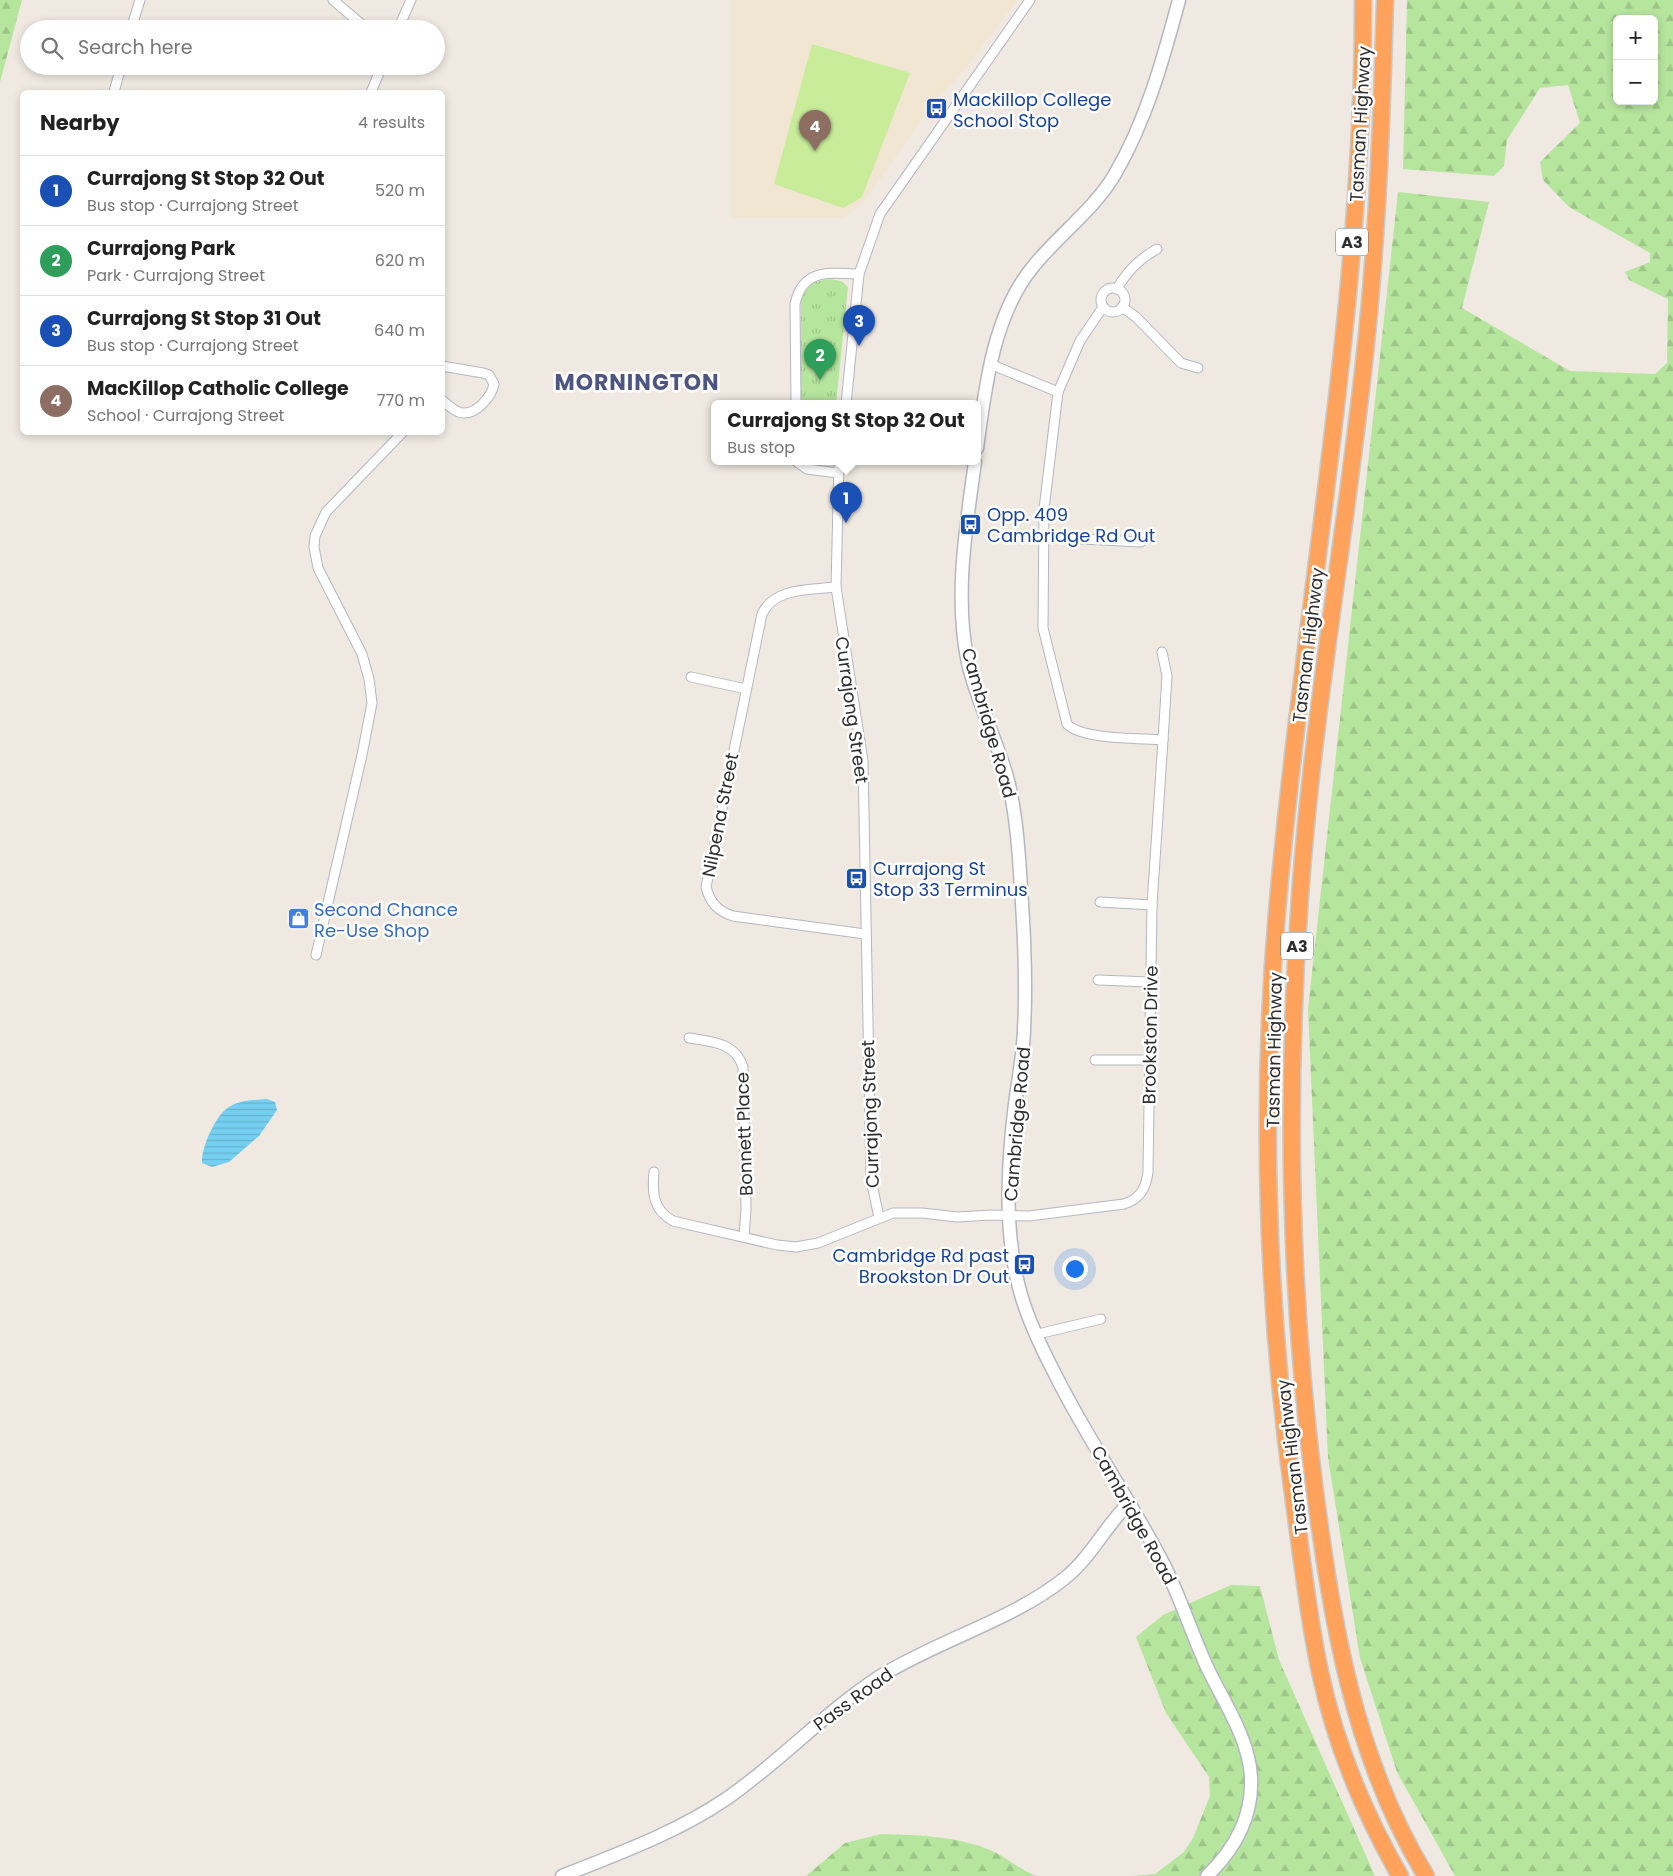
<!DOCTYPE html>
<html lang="en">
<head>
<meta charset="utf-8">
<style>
	:root { --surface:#fff; --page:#f6f6f6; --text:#222; --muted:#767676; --line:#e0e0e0; --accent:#0b8043 }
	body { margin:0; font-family:Poppins,sans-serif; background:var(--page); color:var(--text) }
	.controls { position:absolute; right:15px; top:15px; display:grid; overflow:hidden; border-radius:8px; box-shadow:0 2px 8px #0003 }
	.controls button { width:45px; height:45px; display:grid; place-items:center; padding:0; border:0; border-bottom:1px solid var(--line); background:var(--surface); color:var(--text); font:25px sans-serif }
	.you { position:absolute; left:1074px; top:1268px; width:18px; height:18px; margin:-12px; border:4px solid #fff; border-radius:50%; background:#1a73e8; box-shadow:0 0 0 8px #1a73e833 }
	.badge { display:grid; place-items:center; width:32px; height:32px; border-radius:50%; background:var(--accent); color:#fff; font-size:16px; font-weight:700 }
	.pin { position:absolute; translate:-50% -41px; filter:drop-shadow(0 1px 2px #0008) }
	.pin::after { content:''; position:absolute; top:26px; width:18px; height:15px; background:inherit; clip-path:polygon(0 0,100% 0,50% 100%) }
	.popup { position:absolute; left:711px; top:400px; width:270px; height:65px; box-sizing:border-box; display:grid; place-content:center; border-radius:8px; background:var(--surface); filter:drop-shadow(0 1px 4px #0005); font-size:16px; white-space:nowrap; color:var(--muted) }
	.popup b { font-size:19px; color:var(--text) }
	.popup::after { content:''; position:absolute; left:50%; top:100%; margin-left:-10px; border:10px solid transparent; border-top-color:var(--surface) }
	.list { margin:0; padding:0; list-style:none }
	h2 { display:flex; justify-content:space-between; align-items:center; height:65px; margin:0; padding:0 20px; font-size:21px }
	h2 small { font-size:16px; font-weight:400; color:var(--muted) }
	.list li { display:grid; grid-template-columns:32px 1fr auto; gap:15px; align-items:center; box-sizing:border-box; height:70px; padding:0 20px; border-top:1px solid var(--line) }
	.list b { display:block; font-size:19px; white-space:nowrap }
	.list p { margin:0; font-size:16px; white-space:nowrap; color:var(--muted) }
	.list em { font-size:16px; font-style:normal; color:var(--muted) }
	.icon { flex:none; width:28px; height:28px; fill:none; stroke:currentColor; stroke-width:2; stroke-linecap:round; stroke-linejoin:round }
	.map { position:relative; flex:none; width:1673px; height:1876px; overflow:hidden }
	.search { position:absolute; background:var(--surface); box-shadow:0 2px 8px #0003; left:20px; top:20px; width:425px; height:55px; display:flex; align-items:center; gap:12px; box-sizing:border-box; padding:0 18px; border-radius:28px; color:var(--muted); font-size:19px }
	.panel { position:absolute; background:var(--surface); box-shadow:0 2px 8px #0003; left:20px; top:90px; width:425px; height:345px; border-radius:8px }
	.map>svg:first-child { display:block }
	.education { fill:#f0e6d1 }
	.forest { fill:url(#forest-firs); fill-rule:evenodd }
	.park { fill:url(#park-tufts) }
	.pitch { fill:#c9ec9a }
	.water { fill:url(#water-rules) }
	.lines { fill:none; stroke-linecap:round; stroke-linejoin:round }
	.street-casing { stroke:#b4b7c1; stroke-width:11 }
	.secondary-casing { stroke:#b4b7c1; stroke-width:15 }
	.highway-casing { stroke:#c9c9c9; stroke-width:19 }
	.street { stroke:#fff; stroke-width:9 }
	.secondary { stroke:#fff; stroke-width:12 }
	.highway { stroke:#ffa35c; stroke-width:16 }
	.labels { text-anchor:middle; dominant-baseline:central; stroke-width:5; stroke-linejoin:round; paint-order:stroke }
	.shield { fill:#fff; stroke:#6d6d6d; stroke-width:1 }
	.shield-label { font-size:16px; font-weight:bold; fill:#2e2e2e }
	.transit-label { font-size:18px; fill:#164399; stroke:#fff; text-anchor:start }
	.street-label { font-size:18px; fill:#2e2e2e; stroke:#fff }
	.shop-label { font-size:18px; fill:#366cbe; stroke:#fff; text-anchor:start }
	.district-label { font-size:22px; font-weight:bold; letter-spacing:1px; fill:#4d5680; stroke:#fff }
</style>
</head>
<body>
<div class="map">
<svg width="1673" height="1876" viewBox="0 0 1673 1876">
	<defs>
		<pattern id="forest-firs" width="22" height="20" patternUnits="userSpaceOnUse" patternTransform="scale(1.25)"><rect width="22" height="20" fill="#b6e59e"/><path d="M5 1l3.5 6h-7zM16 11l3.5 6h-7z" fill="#9dc588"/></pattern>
		<pattern id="park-tufts" width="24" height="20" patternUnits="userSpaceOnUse" patternTransform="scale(1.25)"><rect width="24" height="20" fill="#b6e59e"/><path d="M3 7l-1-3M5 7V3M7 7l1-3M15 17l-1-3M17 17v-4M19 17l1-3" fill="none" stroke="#9dc588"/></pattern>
		<pattern id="water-rules" width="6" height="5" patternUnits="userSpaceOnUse" patternTransform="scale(1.25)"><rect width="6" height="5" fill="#75cff0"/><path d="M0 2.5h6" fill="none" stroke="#66b2ce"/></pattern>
	</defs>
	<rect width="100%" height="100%" fill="#efe9e1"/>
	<!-- education -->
	<path class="education" d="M731 0H1017L962 73 935 101 864 202 843 218H731Z"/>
	<!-- forest -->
	<g class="forest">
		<path d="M0 0H22L0 82Z"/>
		<path d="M1407 0H1673V1876H1455L1397 1772 1360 1658 1328 1458 1308 1009 1398 192 1489 202 1462 308 1570 371 1655 374 1667 363 1668 299 1629 280 1625 272 1650 262V253L1569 207 1543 180 1540 162 1580 123 1568 85 1540 88 1507 140 1504 166 1494 176 1403 169ZM1617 19H1654V101H1617Z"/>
		<path d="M1231 1585 1260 1586 1279 1660 1375 1876H1133L1155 1874 1184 1852 1193 1838 1210 1796 1209 1777 1166 1713 1136 1637 1163 1615Z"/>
		<path d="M881 1834C917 1835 956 1836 990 1850 1007 1857 1019 1870 1037 1876H806L845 1843Z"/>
	</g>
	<!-- park -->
	<path class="park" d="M830 279 841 281 848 287 836 404H801V300C807 285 814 281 830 279Z"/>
	<!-- pitch -->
	<path class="pitch" d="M812 44 910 73 862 197 843 208 774 184Z"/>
	<!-- water -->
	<path class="water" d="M267 1099 275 1102 277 1110 259 1136 229 1162 212 1167 202 1163C201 1148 216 1114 229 1107 240 1100 255 1100 267 1099Z"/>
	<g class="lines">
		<defs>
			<g id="street">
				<path d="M333 0 367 29"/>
				<path d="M131 29 140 0"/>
				<path d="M398 29 411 0"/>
				<path d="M114 92 121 66"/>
				<path d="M371 92 382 66"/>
				<circle cx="1113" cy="300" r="12"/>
				<path d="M1117 289C1126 272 1141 258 1157 249"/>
				<path d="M1103 307 1080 341 1058 392 1044 509 1043 628 1067 724C1082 740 1140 738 1163 740L1167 676 1162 652"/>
				<path d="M1122 307 1136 317 1181 363 1198 368"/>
				<path d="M990 364 1058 392"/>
				<path d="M442 366 483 373 489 375 494 384C492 396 477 414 463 413 456 413 448 405 442 400"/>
				<path d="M796 404 795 304C803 268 829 273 859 274"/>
				<path d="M846 404 859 274 880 214 1030 0"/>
				<path d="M797 462 807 469 838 473"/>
				<path d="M839 462 836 587 863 761 871 1180 879 1217"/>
				<path d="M1042 537 1141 542"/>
				<path d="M836 587C810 590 775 587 762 614L706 887C710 902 717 911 733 916L865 934"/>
				<path d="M691 677 746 689"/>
				<path d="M1100 902 1152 905"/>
				<path d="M316 955 362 755 372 703 369 679 362 654 318 568 314 547 315 536 326 512 403 432"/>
				<path d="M1098 980 1150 982"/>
				<path d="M689 1038C712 1042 735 1042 743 1067L746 1209 744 1237"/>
				<path d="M1095 1060H1149"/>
				<path d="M654 1172C652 1193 653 1210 673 1221L777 1245 796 1247 818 1243 893 1213H922L957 1217 991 1215 1029 1216 1124 1204C1140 1199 1146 1188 1148 1172L1152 905 1163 740"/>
				<path d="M1038 1334 1101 1319"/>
			</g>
			<g id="secondary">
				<path d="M977 448C985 389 993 316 1032 268 1057 236 1094 210 1115 174 1146 121 1163 60 1179 0"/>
				<path d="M975 462C966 528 954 596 968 663 977 702 996 738 1007 777 1014 803 1017 831 1019 858 1023 915 1027 973 1024 1030 1023 1058 1017 1085 1014 1112 1007 1172 1004 1240 1022 1298 1030 1324 1043 1351 1055 1374 1087 1439 1130 1499 1163 1563 1180 1596 1191 1632 1207 1667 1223 1701 1249 1738 1251 1777 1253 1817 1235 1849 1207 1876"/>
				<path d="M562 1876C617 1854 676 1833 726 1799 780 1762 824 1713 879 1677 936 1641 1013 1620 1065 1578 1091 1557 1105 1527 1128 1504"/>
			</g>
			<g id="highway">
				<path d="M1363 0C1364 306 1303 608 1277 912 1260 1106 1267 1309 1294 1502 1302 1559 1308 1616 1320 1672 1335 1743 1364 1813 1400 1876"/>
				<path d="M1385 0C1382 111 1378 223 1367 334 1348 527 1311 719 1299 912 1286 1103 1290 1295 1314 1484 1332 1621 1353 1756 1426 1876"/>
			</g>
		</defs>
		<!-- street casing -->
		<use href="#street" class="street-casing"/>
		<!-- secondary casing -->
		<use href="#secondary" class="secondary-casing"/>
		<!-- highway casing -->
		<use href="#highway" class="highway-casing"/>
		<!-- street -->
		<use href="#street" class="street"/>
		<!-- secondary -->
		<use href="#secondary" class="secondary"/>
		<!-- highway -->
		<use href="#highway" class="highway"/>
	</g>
	<!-- icons -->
	<defs>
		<symbol id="bus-square" viewBox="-11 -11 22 22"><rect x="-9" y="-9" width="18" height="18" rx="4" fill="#1a4fb4" stroke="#fff"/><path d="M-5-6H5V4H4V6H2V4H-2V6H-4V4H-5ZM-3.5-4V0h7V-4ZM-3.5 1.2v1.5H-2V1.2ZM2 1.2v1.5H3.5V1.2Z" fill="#fff"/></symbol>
		<symbol id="shop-square" viewBox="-11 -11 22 22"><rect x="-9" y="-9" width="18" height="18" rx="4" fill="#3f7fe0" stroke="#fff"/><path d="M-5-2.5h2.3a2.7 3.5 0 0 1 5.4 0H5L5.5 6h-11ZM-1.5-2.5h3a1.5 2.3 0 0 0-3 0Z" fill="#fff"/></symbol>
	</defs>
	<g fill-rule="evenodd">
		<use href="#bus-square" x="924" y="96" width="25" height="25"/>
		<use href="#bus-square" x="958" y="512" width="25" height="25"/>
		<use href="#bus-square" x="844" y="866" width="25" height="25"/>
		<use href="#shop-square" x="286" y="906" width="25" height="25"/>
		<use href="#bus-square" x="1012" y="1252" width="25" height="25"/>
	</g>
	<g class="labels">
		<!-- shield labels -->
		<g class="shield">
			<rect x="1336" y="228.5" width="32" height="27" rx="4"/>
			<rect x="1281" y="932.5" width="32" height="27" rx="4"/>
		</g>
		<g class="shield-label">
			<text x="1352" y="242">A3</text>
			<text x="1297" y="946">A3</text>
		</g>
		<!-- transit labels -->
		<g class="transit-label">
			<text x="953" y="99">Mackillop College<tspan x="953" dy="21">School Stop</tspan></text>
			<text x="987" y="514">Opp. 409<tspan x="987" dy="21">Cambridge Rd Out</tspan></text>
			<text x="873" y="868">Currajong St<tspan x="873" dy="21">Stop 33 Terminus</tspan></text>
			<text x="1009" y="1255" text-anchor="end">Cambridge Rd past<tspan x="1009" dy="21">Brookston Dr Out</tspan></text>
		</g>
		<!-- street labels -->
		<g class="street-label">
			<text transform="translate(1360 124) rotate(-87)">Tasman Highway</text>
			<text transform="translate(1308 645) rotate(-83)">Tasman Highway</text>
			<text transform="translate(852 710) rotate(82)">Currajong Street</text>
			<text transform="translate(989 723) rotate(74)">Cambridge Road</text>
			<text transform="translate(720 815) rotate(-79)">Nilpena Street</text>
			<text transform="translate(1150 1035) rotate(-89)">Brookston Drive</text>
			<text transform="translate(1274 1050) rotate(-89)">Tasman Highway</text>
			<text transform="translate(870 1114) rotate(-92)">Currajong Street</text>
			<text transform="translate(1017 1124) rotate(-85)">Cambridge Road</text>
			<text transform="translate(744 1134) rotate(-92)">Bonnett Place</text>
			<text transform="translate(1292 1457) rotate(-97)">Tasman Highway</text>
			<text transform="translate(1134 1515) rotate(61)">Cambridge Road</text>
			<text transform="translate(853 1699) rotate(-36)">Pass Road</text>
		</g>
		<!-- shop labels -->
		<g class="shop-label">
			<text x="314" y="909">Second Chance<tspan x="314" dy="21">Re-Use Shop</tspan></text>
		</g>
		<!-- district labels -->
		<g class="district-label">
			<text x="637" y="382">MORNINGTON</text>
		</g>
	</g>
</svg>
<div class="controls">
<button>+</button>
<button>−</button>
</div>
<div class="you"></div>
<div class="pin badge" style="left:846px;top:523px;background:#1a4fb4">1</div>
<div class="popup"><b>Currajong St Stop 32 Out</b>Bus stop</div>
<div class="pin badge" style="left:820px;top:380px;background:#2e9e5b">2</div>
<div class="pin badge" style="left:859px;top:346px;background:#1a4fb4">3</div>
<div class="pin badge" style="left:815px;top:151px;background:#8d6e63">4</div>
<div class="search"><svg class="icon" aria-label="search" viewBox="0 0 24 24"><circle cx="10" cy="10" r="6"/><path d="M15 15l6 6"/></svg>Search here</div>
<section class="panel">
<h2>Nearby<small>4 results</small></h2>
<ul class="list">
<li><span class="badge" style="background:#1a4fb4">1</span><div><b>Currajong St Stop 32 Out</b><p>Bus stop · Currajong Street</p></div><em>520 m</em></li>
<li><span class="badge" style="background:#2e9e5b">2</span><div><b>Currajong Park</b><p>Park · Currajong Street</p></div><em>620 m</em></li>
<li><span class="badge" style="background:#1a4fb4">3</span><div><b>Currajong St Stop 31 Out</b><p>Bus stop · Currajong Street</p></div><em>640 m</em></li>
<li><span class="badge" style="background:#8d6e63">4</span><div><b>MacKillop Catholic College</b><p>School · Currajong Street</p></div><em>770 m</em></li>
</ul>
</section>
</div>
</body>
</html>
